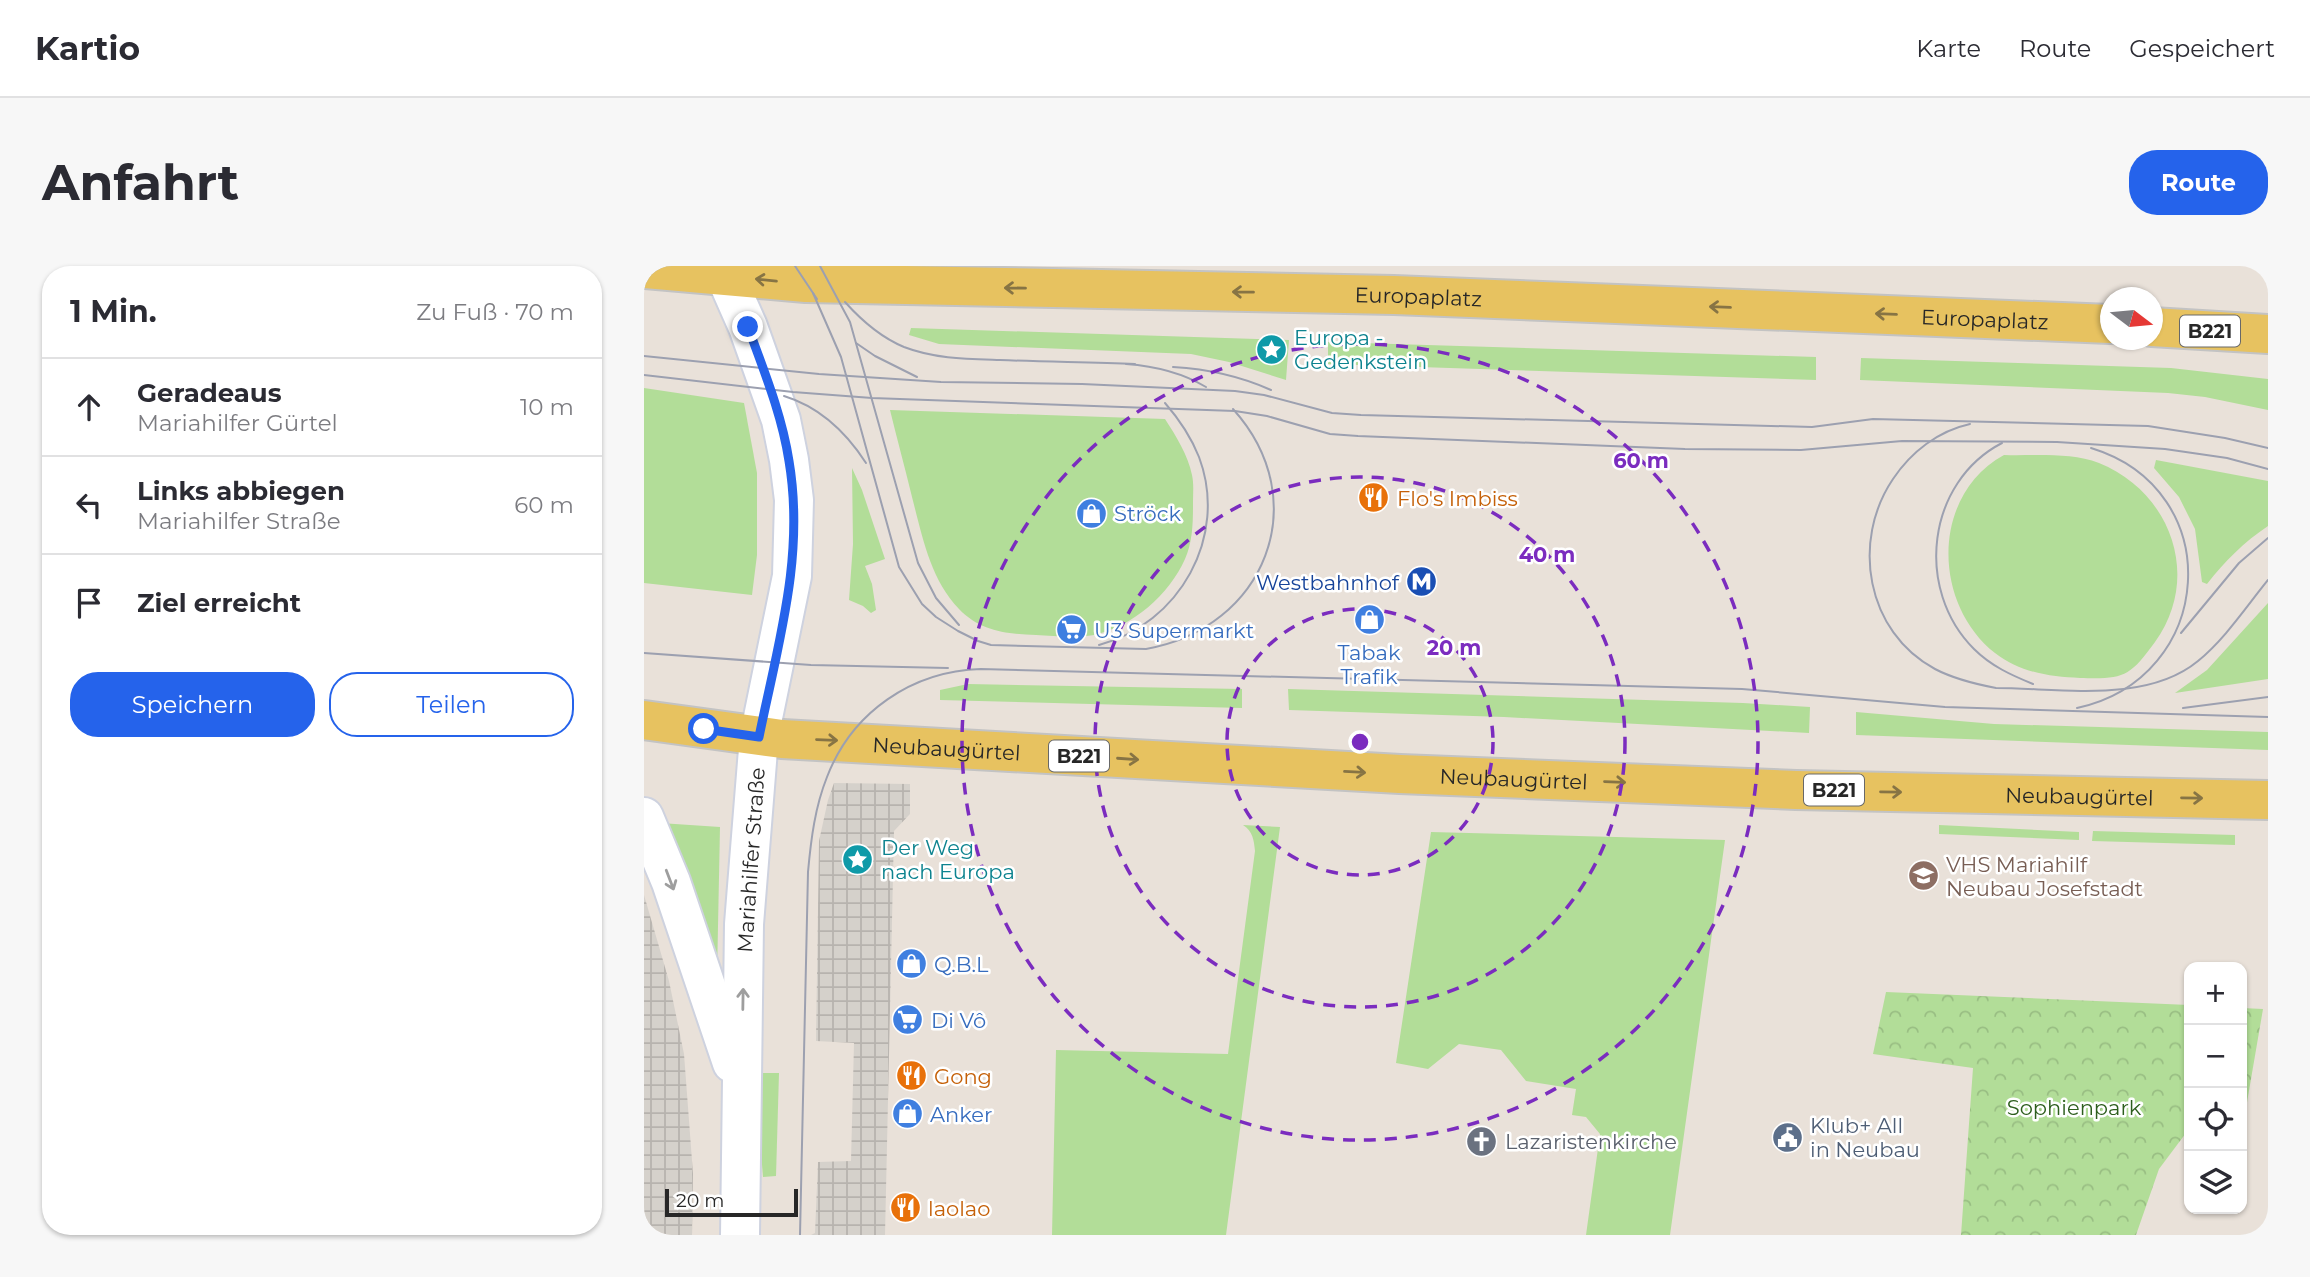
<!DOCTYPE html>
<html lang="de">
<head>
<meta charset="utf-8">
<style>
	:root { --surface:#fff; --page:#f7f7f7; --text:#2b2b33; --muted:#7c7c81; --line:#e1e1e2; --accent:#2563eb }
	body { margin:0; font-family:Montserrat,sans-serif; background:var(--page); color:var(--text) }
	.controls { position:absolute; right:21px; bottom:21px; display:grid; overflow:hidden; border-radius:14px; box-shadow:0 2px 5px #0004 }
	.controls button { width:63px; height:63px; display:grid; place-items:center; padding:0; border:0; border-bottom:2px solid var(--line); background:var(--surface); color:var(--text); font:35px sans-serif }
	.compass { position:absolute; left:1456px; top:21px; width:63px; height:63px; border-radius:50%; background:var(--surface); box-shadow:0 2px 5px #0004; rotate:106deg }
	.scale { position:absolute; left:21px; bottom:18px; width:133px; box-sizing:border-box; padding-left:7px; border:4px solid #272727; border-top:0; font-size:19px; line-height:24px; white-space:nowrap; color:#272727; -webkit-text-stroke:5px #fff; paint-order:stroke }
	.stop { position:absolute; width:21px; height:21px; margin:-16px; border:5px solid #2563eb; border-radius:50%; background:#fff }
	.stop.end { background:#2563eb; border-color:#fff; box-shadow:0 2px 7px #0008 }
	.list { margin:0; padding:0; list-style:none }
	h2 { display:flex; justify-content:space-between; align-items:center; height:91px; margin:0; padding:0 28px; font-size:30px }
	h2 small { font-size:23px; font-weight:400; color:var(--muted) }
	.list li { display:grid; grid-template-columns:46px 1fr auto; gap:21px; align-items:center; box-sizing:border-box; height:98px; padding:0 28px; border-top:2px solid var(--line) }
	.list b { display:block; font-size:26px; white-space:nowrap }
	.list p { margin:0; font-size:23px; white-space:nowrap; color:var(--muted) }
	.list em { font-size:23px; font-style:normal; color:var(--muted) }
	.actions { display:flex; gap:14px; padding:21px 28px }
	.actions a { flex:1; padding:16px 0; border:2px solid var(--accent); border-radius:28px; text-align:center; font-size:24px; color:var(--accent) }
	.actions .main { background:var(--accent); color:#fff }
	.icon { flex:none; width:38px; height:38px; fill:none; stroke:currentColor; stroke-width:2; stroke-linecap:round; stroke-linejoin:round }
	.map { position:relative; flex:none; width:1624px; height:969px; overflow:hidden; border-radius:28px }
	header { display:flex; align-items:center; gap:42px; box-sizing:border-box; height:98px; padding:0 35px; background:var(--surface); border-bottom:2px solid var(--line) }
	header strong { font-size:33px }
	nav { display:flex; gap:38px; margin-inline-start:auto; font-size:24px }
	.intro { display:flex; align-items:center; justify-content:space-between; box-sizing:border-box; height:168px; padding:0 42px }
	h1 { margin:0; font-size:49px }
	.button { padding:18px 32px; border-radius:28px; background:var(--accent); color:#fff; font-size:24px; font-weight:700 }
	main { display:flex; gap:42px; padding:0 42px }
	aside { flex:1; background:var(--surface); border-radius:28px; box-shadow:0 2px 5px #0004 }
	.map>svg:first-child { display:block }
	.grass { fill:#b2dd98 }
	.forest { fill:url(#forest-crowns) }
	.plaza { fill:url(#plaza-grid) }
	.lines { fill:none; stroke-linecap:round; stroke-linejoin:round }
	.minor-casing { stroke:#ced2df; stroke-width:42 }
	.major-casing { stroke:#c3c3c3; stroke-width:42 }
	.minor { stroke:#fff; stroke-width:38 }
	.major { stroke:#e7c260; stroke-width:38 }
	.tram { stroke:#9ca0b0; stroke-width:2 }
	.oneway { stroke:#877444 }
	.oneway2 { stroke:#9e9e9e }
	.route { stroke:#2563eb; stroke-width:9 }
	.ring { fill:none; stroke:#7b2cbf; stroke-width:3.5; stroke-dasharray:12 9 }
	.labels { text-anchor:middle; dominant-baseline:central; stroke-width:5; stroke-linejoin:round; paint-order:stroke }
	.shield { fill:#fff; stroke:#686868; stroke-width:2 }
	.shield-label { font-size:19px; font-weight:bold; fill:#272727 }
	.street-label { font-size:21px; fill:#272727; stroke:#fff }
	.culture-label { font-size:21px; fill:#0d838f; stroke:#fff; text-anchor:start }
	.food-label { font-size:21px; fill:#c56008; stroke:#fff; text-anchor:start }
	.shop-label { font-size:21px; fill:#366cbe; stroke:#fff; text-anchor:start }
	.transit-label { font-size:21px; fill:#164399; stroke:#fff; text-anchor:end }
	.education-label { font-size:21px; fill:#785e54; stroke:#fff; text-anchor:start }
	.park-label { font-size:21px; fill:#2d5e1d; stroke:#fff }
	.service-label { font-size:21px; fill:#4e5e75; stroke:#fff; text-anchor:start }
	.worship-label { font-size:21px; fill:#5b616d; stroke:#fff; text-anchor:start }
	.centre { fill:#7b2cbf; stroke:#fff; stroke-width:3.5 }
	.ring-label { font-size:21px; text-anchor:middle; font-weight:bold; fill:#7b2cbf; stroke:#fff; stroke-width:5; stroke-linejoin:round; paint-order:stroke }
</style>
</head>
<body>
<header>
<strong>Kartio</strong>
<nav><a>Karte</a><a>Route</a><a>Gespeichert</a></nav>
</header>
<div class="intro"><h1>Anfahrt</h1><a class="button">Route</a></div>
<main>
<aside>
<h2>1 Min.<small>Zu Fuß · 70 m</small></h2>
<ul class="list">
<li><svg class="icon" aria-label="ahead" viewBox="0 0 24 24"><path d="M12 20V5M6 11l6-6 6 6"/></svg><div><b>Geradeaus</b><p>Mariahilfer Gürtel</p></div><em>10 m</em></li>
<li><svg class="icon" aria-label="left" viewBox="0 0 24 24"><path d="M17 20v-9H6M10 6l-5 5 5 5"/></svg><div><b>Links abbiegen</b><p>Mariahilfer Straße</p></div><em>60 m</em></li>
<li><svg class="icon" aria-label="arrive" viewBox="0 0 24 24"><path d="M6 21V4h12l-3 4 3 4H6"/></svg><div><b>Ziel erreicht</b></div></li>
</ul>
<div class="actions"><a class="main">Speichern</a><a>Teilen</a></div>
</aside>
<div class="map">
<svg width="1624" height="969" viewBox="0 0 1624 969">
	<defs>
		<pattern id="forest-crowns" width="20" height="18" patternUnits="userSpaceOnUse" patternTransform="scale(1.75)"><rect width="20" height="18" fill="#b2dd98"/><path d="M2 6a3 3 0 1 1 6 0M12 15a3 3 0 1 1 6 0" fill="none" stroke="#99be83"/></pattern>
		<pattern id="plaza-grid" width="8" height="8" patternUnits="userSpaceOnUse" patternTransform="scale(1.75)"><rect width="8" height="8" fill="#d5d1cb"/><path d="M0 4h8M4 0v8" fill="none" stroke="#b7b3ae"/></pattern>
	</defs>
	<rect width="100%" height="100%" fill="#e9e1d9"/>
	<!-- grass -->
	<g class="grass">
		<path d="M267 62 645 74 642 114 585 96 547 88 295 78 265 69Z"/>
		<path d="M684 76 1172 91V114L684 98Z"/>
		<path d="M1217 92 1527 102 1624 113V144L1561 131 1524 127 1216 114Z"/>
		<path d="M0 122 100 137 113 207V289L108 329 0 317Z"/>
		<path d="M246 144 521 153C532 170 544 189 548 209 550 218 549 227 549 236 549 255 549 275 541 293 525 329 489 360 450 369 432 372 410 370 392 369 362 368 336 365 315 343 286 313 278 269 268 231 261 202 253 173 246 144Z"/>
		<path d="M1360 189C1390 190 1426 186 1455 197 1527 226 1558 311 1511 376 1485 412 1479 413 1436 412 1406 411 1375 406 1351 387 1288 337 1287 229 1360 189Z"/>
		<path d="M1512 194 1624 215V260C1600 276 1581 295 1563 318L1558 316 1551 263 1535 231 1510 202Z"/>
		<path d="M208 202 218 224 241 293 221 300 228 318 232 344 227 347 219 340 205 334 209 278Z"/>
		<path d="M1624 337V413L1531 427 1563 404Z"/>
		<path d="M324 418 598 423V442L296 434V424Z"/>
		<path d="M644 423 1099 437 1166 441 1165 467 860 451 645 444Z"/>
		<path d="M1212 446 1350 458 1624 466V484L1212 469Z"/>
		<path d="M16 557 76 561 73 710Z"/>
		<path d="M599 559 636 561 582 969H408L412 784 584 788 611 585C610 575 609 565 599 559Z"/>
		<path d="M1295 559 1435 566V574L1295 568Z"/>
		<path d="M1449 565 1591 569V579L1448 575Z"/>
		<path d="M787 566 1081 574 1026 969H942L956 868 942 851 928 849 932 823 882 815 857 784 815 778 784 803 752 797Z"/>
		<path d="M114 807H135L132 910 119 911 111 813Z"/>
	</g>
	<!-- forest -->
	<g class="forest">
		<path d="M1242 726 1545 739V863L1515 903 1492 969H1317L1329 802 1229 788Z"/>
		<path d="M1598 742 1619 743 1601 848 1598 847Z"/>
	</g>
	<!-- plaza -->
	<g class="plaza">
		<path d="M190 517 266 518V548L250 565 241 969H167L171 967 174 896 207 895 210 777 172 775 175 575 184 534Z"/>
		<path d="M0 629 25 715 40 788 49 908 48 969H0Z"/>
	</g>
	<g class="lines">
		<defs>
			<g id="minor">
				<path d="M77 0 104 61 137 154 145 194 150 234 148 310 115 471 100 658 96 969"/>
				<path d="M0 551 27 616 88 797"/>
			</g>
			<g id="major">
				<path id="s1" d="M0 3 162 17 750 29 1466 58"/>
				<path d="M1508 61 1624 68"/>
				<path id="s2" d="M0 454 138 473 756 508 1152 524 1624 534"/>
			</g>
		</defs>
		<!-- minor casing -->
		<use href="#minor" class="minor-casing"/>
		<!-- major casing -->
		<use href="#major" class="major-casing"/>
		<!-- minor -->
		<use href="#minor" class="minor"/>
		<!-- major -->
		<use href="#major" class="major"/>
		<!-- tram -->
		<g class="tram">
			<path d="M151 0 173 33"/>
			<path d="M176 0 206 56 274 297 292 332 315 359"/>
			<path d="M169 27 197 91 255 301 278 338 292 351 314 365 334 375 347 379 502 383C621 362 672 235 589 143"/>
			<path d="M201 36C218 55 236 71 260 81 291 93 324 93 356 94 401 96 446 96 491 98"/>
			<path d="M212 77 231 90 273 111"/>
			<path d="M0 90 175 108 297 116 438 118 591 125 620 129 688 147 717 149 1168 161 1229 153 1504 160 1581 172 1624 182"/>
			<path d="M482 98C510 100 537 106 562 121"/>
			<path d="M529 101C564 103 596 110 627 124"/>
			<path d="M0 109 149 126 228 132 591 145 623 150 686 168 714 170 1041 183 1157 184 1258 175 1413 176 1521 183 1583 192 1624 203"/>
			<path d="M140 130C176 141 202 166 222 197"/>
			<path d="M1326 158C1294 165 1267 186 1249 213 1207 275 1222 366 1291 403 1310 413 1331 418 1352 422 1416 422 1502 438 1554 395 1581 373 1602 341 1624 314"/>
			<path d="M1358 177C1283 216 1270 323 1330 383 1347 400 1367 409 1389 418"/>
			<path d="M1537 367 1595 297 1624 272"/>
			<path d="M455 379C535 358 585 271 555 191 547 171 535 153 521 137"/>
			<path d="M0 387 167 399 304 402"/>
			<path d="M1433 442C1572 412 1585 224 1447 182"/>
			<path d="M1539 442 1624 431"/>
			<path d="M156 969 164 606C167 573 171 541 183 511 208 446 268 405 337 403L1098 423 1301 441 1624 451"/>
		</g>
	</g>
	<!-- one-way arrows -->
	<defs><path id="oneway-shaft" d="M-6 0H5M1.5-3L5.5 0L1.5 3" fill="none" stroke-width="1.6" stroke-linecap="round" stroke-linejoin="round" transform="scale(1.75)"/></defs>
	<g class="oneway">
		<use href="#oneway-shaft" transform="translate(122 14) rotate(-174)"/>
		<use href="#oneway-shaft" transform="translate(371 22) rotate(-179)"/>
		<use href="#oneway-shaft" transform="translate(599 26) rotate(-179)"/>
		<use href="#oneway-shaft" transform="translate(1076 41) rotate(-178)"/>
		<use href="#oneway-shaft" transform="translate(1242 48) rotate(-178)"/>
		<use href="#oneway-shaft" transform="translate(183 474) rotate(2)"/>
		<use href="#oneway-shaft" transform="translate(484 493) rotate(4)"/>
		<use href="#oneway-shaft" transform="translate(711 506) rotate(3)"/>
		<use href="#oneway-shaft" transform="translate(971 516) rotate(2)"/>
		<use href="#oneway-shaft" transform="translate(1247 526) rotate(1)"/>
		<use href="#oneway-shaft" transform="translate(1548 532) rotate(1)"/>
	</g>
	<g class="oneway2">
		<use href="#oneway-shaft" transform="translate(26 614) rotate(69)"/>
		<use href="#oneway-shaft" transform="translate(99 733) rotate(-89)"/>
	</g>
	<g class="lines">
		<!-- route -->
		<path class="route" d="M60 463 115 471C134 378 161 290 145 195 138 149 120 105 104 61"/>
	</g>
	<!-- distance rings -->
	<g class="ring">
		<circle cx="716" cy="476" r="133"/>
		<circle cx="716" cy="476" r="265"/>
		<circle cx="716" cy="476" r="398"/>
	</g>
	<!-- icons -->
	<defs>
		<symbol id="sight-disc" viewBox="-11 -11 22 22"><circle r="9.5" fill="#0f9aa8" stroke="#fff"/><path d="M0-6L1.8-2.2L6-1.7L2.9 1.2L3.7 5.4L0 3.3L-3.7 5.4L-2.9 1.2L-6-1.7L-1.8-2.2Z" fill="#fff"/></symbol>
		<symbol id="restaurant-disc" viewBox="-11 -11 22 22"><circle r="9.5" fill="#e8710a" stroke="#fff"/><path d="M-5-6h1v4h1v-4h1v4h1v-4h1v5L-1.5 .5V6h-2V.5L-5-1ZM5-6V6H3V1.5H1.5Q1.5-4 5-6Z" fill="#fff"/></symbol>
		<symbol id="shop-disc" viewBox="-11 -11 22 22"><circle r="9.5" fill="#3f7fe0" stroke="#fff"/><path d="M-5-2.5h2.3a2.7 3.5 0 0 1 5.4 0H5L5.5 6h-11ZM-1.5-2.5h3a1.5 2.3 0 0 0-3 0Z" fill="#fff"/></symbol>
		<symbol id="metro-disc" viewBox="-11 -11 22 22"><circle r="9.5" fill="#1a4fb4" stroke="#fff"/><path d="M-5.5 5V-5H-3L0 0L3-5H5.5V5H3V-.5L0 4L-3-.5V5Z" fill="#fff"/></symbol>
		<symbol id="supermarket-disc" viewBox="-11 -11 22 22"><circle r="9.5" fill="#3f7fe0" stroke="#fff"/><path d="M-6-5.5h2.5l.6 2H6L4.5 2H-2.5L-4.4-4H-6ZM-1.5 3.2a1.3 1.3 0 1 0 .1 0ZM3 3.2a1.3 1.3 0 1 0 .1 0Z" fill="#fff"/></symbol>
		<symbol id="university-disc" viewBox="-11 -11 22 22"><circle r="9.5" fill="#8d6e63" stroke="#fff"/><path d="M0-5L7-2L0 1L-7-2ZM-4 1L0 2.5L4 1V4Q0 6-4 4Z" fill="#fff"/></symbol>
		<symbol id="civic-disc" viewBox="-11 -11 22 22"><circle r="9.5" fill="#5c6f8a" stroke="#fff"/><path d="M-.6-6.5H3V-4.5H.6V-3L4-1V1h2V6H-6V1h2V-1L-.6-3ZM-1.2 2.5V6h2.4V2.5Z" fill="#fff"/></symbol>
		<symbol id="church-disc" viewBox="-11 -11 22 22"><circle r="9.5" fill="#6b7280" stroke="#fff"/><path d="M-1.2-6h2.4v3.5h3.3v2.4h-3.3V6h-2.4V-.1h-3.3v-2.4h3.3Z" fill="#fff"/></symbol>
	</defs>
	<g fill-rule="evenodd">
		<use href="#sight-disc" x="610" y="66" width="35" height="35"/>
		<use href="#restaurant-disc" x="712" y="214" width="35" height="35"/>
		<use href="#shop-disc" x="430" y="230" width="35" height="35"/>
		<use href="#metro-disc" x="760" y="298" width="35" height="35"/>
		<use href="#shop-disc" x="708" y="336" width="35" height="35"/>
		<use href="#supermarket-disc" x="410" y="346" width="35" height="35"/>
		<use href="#sight-disc" x="196" y="576" width="35" height="35"/>
		<use href="#university-disc" x="1262" y="592" width="35" height="35"/>
		<use href="#shop-disc" x="250" y="680" width="35" height="35"/>
		<use href="#supermarket-disc" x="246" y="736" width="35" height="35"/>
		<use href="#restaurant-disc" x="250" y="792" width="35" height="35"/>
		<use href="#shop-disc" x="246" y="830" width="35" height="35"/>
		<use href="#civic-disc" x="1126" y="854" width="35" height="35"/>
		<use href="#church-disc" x="820" y="858" width="35" height="35"/>
		<use href="#restaurant-disc" x="244" y="924" width="35" height="35"/>
	</g>
	<g class="labels">
		<!-- shield labels -->
		<g class="shield">
			<rect x="1536" y="49.5" width="60" height="31" rx="5"/>
			<rect x="405" y="474.5" width="60" height="31" rx="5"/>
			<rect x="1160" y="508.5" width="60" height="31" rx="5"/>
		</g>
		<g class="shield-label">
			<text x="1566" y="65">B221</text>
			<text x="435" y="490">B221</text>
			<text x="1190" y="524">B221</text>
		</g>
		<!-- street labels -->
		<g class="street-label">
			<text stroke="none"><textPath href="#s1" startOffset="775">Europaplatz</textPath></text>
			<text stroke="none"><textPath href="#s1" startOffset="1342">Europaplatz</textPath></text>
			<text stroke="none"><textPath href="#s2" startOffset="304">Neubaugürtel</textPath></text>
			<text stroke="none"><textPath href="#s2" startOffset="872">Neubaugürtel</textPath></text>
			<text stroke="none"><textPath href="#s2" startOffset="1438">Neubaugürtel</textPath></text>
			<text transform="translate(107 594) rotate(-86)">Mariahilfer Straße</text>
		</g>
		<!-- culture labels -->
		<g class="culture-label">
			<text x="650" y="71">Europa -<tspan x="650" dy="24">Gedenkstein</tspan></text>
			<text x="237" y="581">Der Weg<tspan x="237" dy="24">nach Europa</tspan></text>
		</g>
		<!-- food labels -->
		<g class="food-label">
			<text x="753" y="232">Flo's Imbiss</text>
			<text x="290" y="810">Gong</text>
			<text x="284" y="942">laolao</text>
		</g>
		<!-- shop labels -->
		<g class="shop-label">
			<text x="470" y="247">Ströck</text>
			<text x="450" y="364">U3 Supermarkt</text>
			<text x="725" y="386" text-anchor="middle">Tabak<tspan x="725" dy="24">Trafik</tspan></text>
			<text x="290" y="698">Q.B.L</text>
			<text x="287" y="754">Di Vô</text>
			<text x="286" y="848">Anker</text>
		</g>
		<!-- transit labels -->
		<g class="transit-label">
			<text x="755" y="316">Westbahnhof</text>
		</g>
		<!-- education labels -->
		<g class="education-label">
			<text x="1302" y="598">VHS Mariahilf<tspan x="1302" dy="24">Neubau Josefstadt</tspan></text>
		</g>
		<!-- park labels -->
		<g class="park-label">
			<text x="1430" y="841">Sophienpark</text>
		</g>
		<!-- service labels -->
		<g class="service-label">
			<text x="1166" y="859">Klub+ All<tspan x="1166" dy="24">in Neubau</tspan></text>
		</g>
		<!-- worship labels -->
		<g class="worship-label">
			<text x="861" y="875">Lazaristenkirche</text>
		</g>
	</g>
	<circle cx="716" cy="476" r="10" class="centre"/>
	<g class="ring-label">
		<text x="997" y="202">60 m</text>
		<text x="903" y="296">40 m</text>
		<text x="810" y="389">20 m</text>
	</g>
</svg>
<div class="controls">
<button>+</button>
<button>−</button>
<button><svg class="icon" aria-label="locate" viewBox="0 0 24 24"><circle cx="12" cy="12" r="6"/><path d="M12 2v4M12 18v4M2 12h4M18 12h4"/></svg></button>
<button><svg class="icon" aria-label="layers" viewBox="0 0 24 24"><path d="M12 4l9 5-9 5-9-5zM3 14l9 5 9-5"/></svg></button>
</div>
<svg class="compass" viewBox="-18 -18 36 36"><path d="M0-13l5 13h-10z" fill="#e53935"/><path d="M0 13l5-13h-10z" fill="#7c7c81"/></svg>
<div class="scale">20 m</div>
<div class="stop" style="left:60px;top:463px"></div>
<div class="stop end" style="left:104px;top:61px"></div>
</div>
</main>
</body>
</html>
